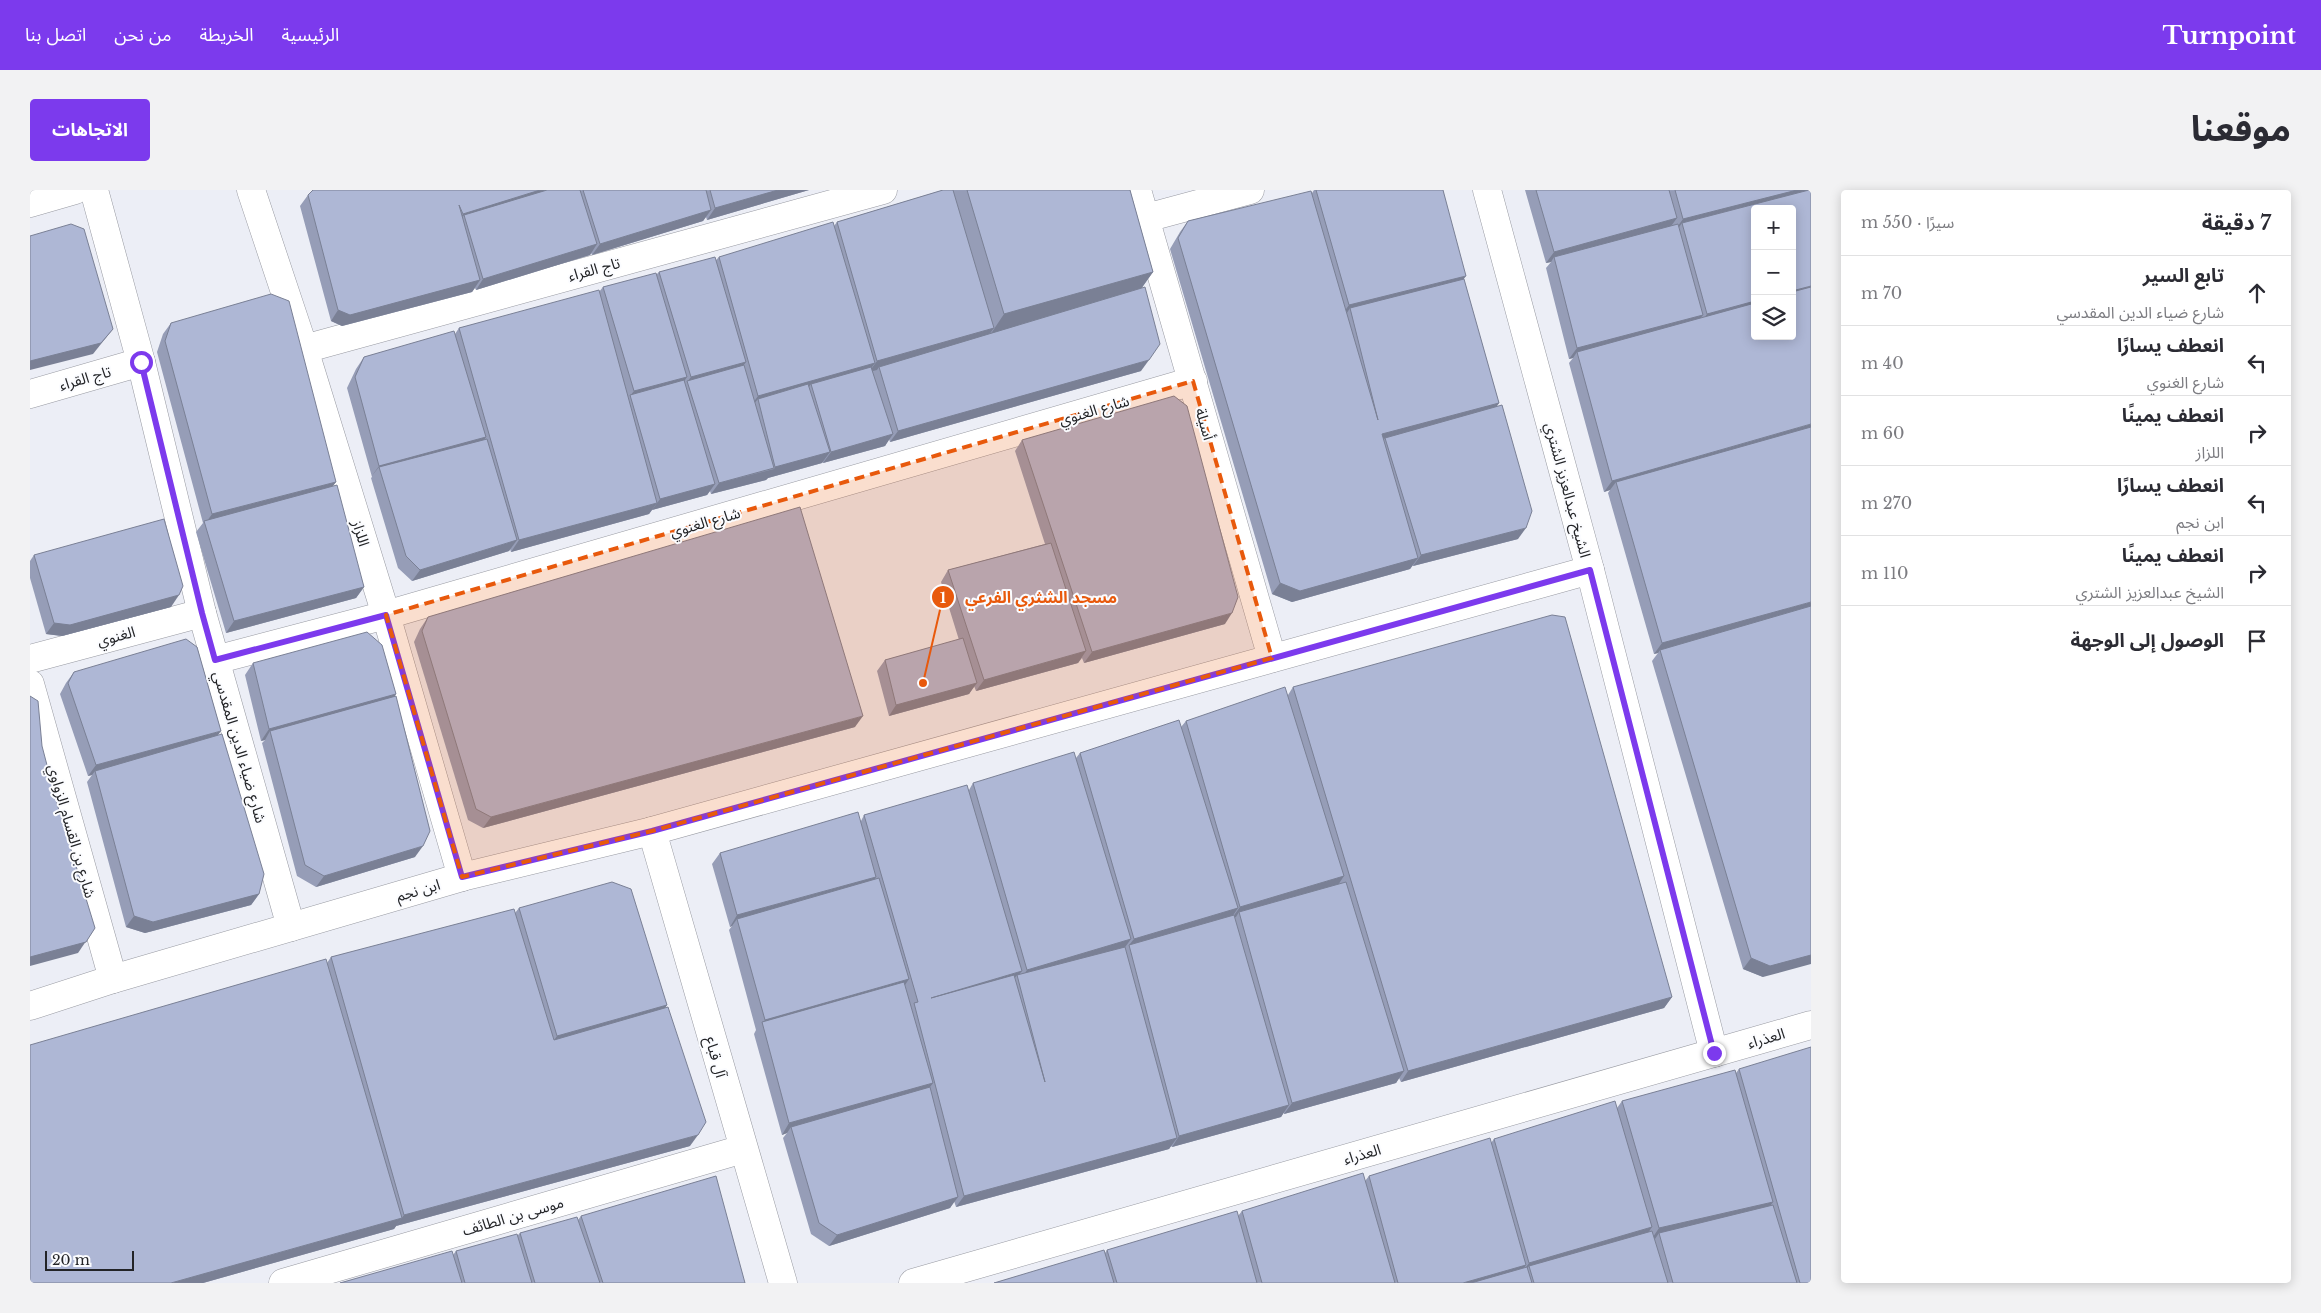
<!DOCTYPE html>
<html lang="ar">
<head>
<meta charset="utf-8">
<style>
	:root { --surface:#fff; --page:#f2f2f3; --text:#2b2b33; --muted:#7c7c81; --line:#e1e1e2; --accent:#7c3aed }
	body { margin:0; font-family:"Libre Baskerville","Noto Sans Arabic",serif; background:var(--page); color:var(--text); direction:rtl }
	.controls { position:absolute; right:15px; top:15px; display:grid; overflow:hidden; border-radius:5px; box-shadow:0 2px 12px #0003 }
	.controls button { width:45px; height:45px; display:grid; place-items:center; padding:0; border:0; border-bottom:1px solid var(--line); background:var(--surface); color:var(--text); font:25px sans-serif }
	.scale { position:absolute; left:15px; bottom:12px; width:89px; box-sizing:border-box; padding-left:5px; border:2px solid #232427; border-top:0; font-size:14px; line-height:18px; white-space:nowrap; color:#232427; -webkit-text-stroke:4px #fbfcff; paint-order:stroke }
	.stop { position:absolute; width:15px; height:15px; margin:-11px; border:4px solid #7c3aed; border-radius:50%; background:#fff }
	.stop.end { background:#7c3aed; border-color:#fff; box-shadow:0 1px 5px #0008 }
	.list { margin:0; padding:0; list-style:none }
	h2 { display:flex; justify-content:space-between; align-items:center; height:65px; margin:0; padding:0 20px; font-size:21px }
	h2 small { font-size:16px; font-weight:400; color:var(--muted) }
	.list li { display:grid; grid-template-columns:32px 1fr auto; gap:15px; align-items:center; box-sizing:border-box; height:70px; padding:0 20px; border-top:1px solid var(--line) }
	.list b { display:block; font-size:19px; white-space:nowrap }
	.list p { margin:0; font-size:16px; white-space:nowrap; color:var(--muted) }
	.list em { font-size:16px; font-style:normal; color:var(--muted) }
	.icon { flex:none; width:28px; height:28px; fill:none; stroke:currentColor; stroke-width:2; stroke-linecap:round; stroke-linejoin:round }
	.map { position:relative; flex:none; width:1781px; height:1093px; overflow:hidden; direction:ltr; border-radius:5px }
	header { display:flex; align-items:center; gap:30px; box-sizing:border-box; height:70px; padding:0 25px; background:var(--accent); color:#fff }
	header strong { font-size:24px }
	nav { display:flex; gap:28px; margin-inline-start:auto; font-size:18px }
	.intro { display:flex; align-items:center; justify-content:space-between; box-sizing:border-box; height:120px; padding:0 30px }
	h1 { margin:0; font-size:35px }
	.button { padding:12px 22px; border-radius:5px; background:var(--accent); color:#fff; font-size:18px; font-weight:700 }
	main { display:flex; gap:30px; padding:0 30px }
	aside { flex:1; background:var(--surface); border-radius:5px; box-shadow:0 2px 12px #0003 }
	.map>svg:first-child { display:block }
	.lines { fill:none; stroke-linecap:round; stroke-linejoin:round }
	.street-casing { stroke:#989aa2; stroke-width:29 }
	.street { stroke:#fff; stroke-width:28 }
	.wall { fill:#969db7 }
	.shaded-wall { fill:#7a8095 }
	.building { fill:#aeb7d5; stroke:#7a8095 }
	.route { stroke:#7c3aed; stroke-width:6 }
	.marked { fill:#e8590c; fill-opacity:0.2; stroke:#e8590c; stroke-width:4; stroke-dasharray:10 6; stroke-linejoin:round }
	.labels { text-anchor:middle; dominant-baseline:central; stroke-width:4; stroke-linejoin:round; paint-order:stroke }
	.street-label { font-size:15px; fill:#232427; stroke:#fbfcff }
	.leader { fill:none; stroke:#e8590c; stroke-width:2 }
	.callout-dot { fill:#e8590c; stroke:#fbfcff; stroke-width:2 }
	.mark-label { font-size:15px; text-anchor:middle; font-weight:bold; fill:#fff }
	.callout-label { font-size:16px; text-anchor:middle; font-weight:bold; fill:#e8590c; stroke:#fbfcff; stroke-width:4; stroke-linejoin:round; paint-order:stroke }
</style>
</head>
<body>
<header>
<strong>Turnpoint</strong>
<nav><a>الرئيسية</a><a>الخريطة</a><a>من نحن</a><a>اتصل بنا</a></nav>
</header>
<div class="intro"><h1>موقعنا</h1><a class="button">الاتجاهات</a></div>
<main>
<aside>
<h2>7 دقيقة<small>سيرًا · 550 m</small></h2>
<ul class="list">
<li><svg class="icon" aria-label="ahead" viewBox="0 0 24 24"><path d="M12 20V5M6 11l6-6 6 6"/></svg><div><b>تابع السير</b><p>شارع ضياء الدين المقدسي</p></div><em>70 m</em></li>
<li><svg class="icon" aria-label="left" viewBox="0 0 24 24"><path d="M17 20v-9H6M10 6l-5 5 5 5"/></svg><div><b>انعطف يسارًا</b><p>شارع الغنوي</p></div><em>40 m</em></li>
<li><svg class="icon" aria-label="right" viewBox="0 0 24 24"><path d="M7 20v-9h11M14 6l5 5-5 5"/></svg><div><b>انعطف يمينًا</b><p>اللزاز</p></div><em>60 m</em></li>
<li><svg class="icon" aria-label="left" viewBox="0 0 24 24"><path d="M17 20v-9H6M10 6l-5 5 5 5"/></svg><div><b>انعطف يسارًا</b><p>ابن نجم</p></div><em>270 m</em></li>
<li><svg class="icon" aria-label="right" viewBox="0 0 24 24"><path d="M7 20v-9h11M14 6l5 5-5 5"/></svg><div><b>انعطف يمينًا</b><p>الشيخ عبدالعزيز الشتري</p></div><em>110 m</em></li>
<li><svg class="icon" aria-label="arrive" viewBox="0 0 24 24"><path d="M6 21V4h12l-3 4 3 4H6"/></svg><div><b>الوصول إلى الوجهة</b></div></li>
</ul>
</aside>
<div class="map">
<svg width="1781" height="1093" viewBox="0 0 1781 1093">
	<rect width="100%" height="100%" fill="#eceef6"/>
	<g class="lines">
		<defs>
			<g id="street">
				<path d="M64 0 111 172 172 423 261 737"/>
				<path d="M221 0 274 159 356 425 432 687"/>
				<path d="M1107 0 1242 468"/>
				<path d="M1457 0 1560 380 1684 863"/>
				<path d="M0 13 45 0"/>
				<path d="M1116 28 1220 0"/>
				<path d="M274 159 853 0"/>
				<path d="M0 204 111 172"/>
				<path d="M0 469 172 423"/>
				<path d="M185 470 356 425 1163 191"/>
				<path d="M0 494 83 789"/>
				<path d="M622 641 753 1093"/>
				<path d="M0 816 83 789 432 687 622 641 1560 380"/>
				<path d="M253 1093 713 959"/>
				<path d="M883 1093 1781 835"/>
			</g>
		</defs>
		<!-- street casing -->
		<use href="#street" class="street-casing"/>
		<!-- street -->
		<use href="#street" class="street"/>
	</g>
	<!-- wall -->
	<g class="wall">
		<path d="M283 0H779L677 30 676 27 673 31 562 65 561 63 560 65 446 100 445 98 442 102 312 136 301 131 270 16 278 5Z"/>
		<path d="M913 0H1100L1123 82 1111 99V181L860 252 859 249 855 256 793 273V272L792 273 738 288 736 290 681 304 680 301 677 305 622 320 619 324 481 362 480 359 479 361 382 391 368 378 341 288 342 287 317 198 326 179 334 167 425 144 429 138 569 102 573 97 627 84 629 82 686 70 689 67 804 36 807 32Z"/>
		<path d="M1284 0H1413L1433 90 1469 213 1467 216 1488 349 1383 376V375L1380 379 1262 412 1242 404 1140 59 1150 42 1158 31 1282 3Z"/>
		<path d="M1495 0H1781L1733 787 1713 779 1622 471 1628 463 1624 464 1578 303 1580 300 1574 302 1539 173 1543 168 1539 169 1516 78 1521 72 1516 73Z"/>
		<path d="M141 133 306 292 302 296 334 397 326 408 196 443 166 342 173 333 127 162 133 144Z"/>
		<path d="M992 250 1195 434 1054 473 1052 468 1048 473 946 501 944 496 939 504 859 526 847 481 855 470 929 450 911 392 918 380 1015 354 985 261Z"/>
		<path d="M4 365 141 417 32 446 16 444 0 388V371Z"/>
		<path d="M398 427 825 537 453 638 438 630 384 452 390 439Z"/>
		<path d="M223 473 366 504 364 507 385 667 286 697 267 686 232 553 235 550 231 551 215 485Z"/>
		<path d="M44 482 188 545 229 704 221 715 115 743 96 737 57 592 62 585 58 586 30 504 36 493Z"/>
		<path d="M1263 497 1642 807 1634 818 1371 892 1369 888 1366 893 1254 924V922L1251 927 1142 957 1141 956 1139 959 926 1017 924 1011 920 1018 799 1056 781 1044 753 948 757 943 752 945 724 844 726 840 699 740 702 736 700 737 682 674 690 663 831 631 834 625 939 600 943 593 1046 568 1050 563 1151 537 1156 531 1258 505Z"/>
		<path d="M489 718 637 815 635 818 660 956 366 1036 364 1039 173 1093H0L297 773 301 767 485 723Z"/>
		<path d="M1709 879 1781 1093H964L1075 1063 1077 1060 1208 1026 1212 1021 1335 991 1339 986 1461 953 1464 949 1587 918 1592 911 1706 883Z"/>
		<path d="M551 1026 715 1093H310L423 1065 426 1061 487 1046 490 1043 548 1030Z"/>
	</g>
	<!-- shaded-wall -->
	<g class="shaded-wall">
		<path d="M510 0H539L434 25 428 34 425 35 433 24Z"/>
		<path d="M748 0H779L677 30 685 18Z"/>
		<path d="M1767 0H1781L1652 33 1647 40H1645L1653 29Z"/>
		<path d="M681 20 673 31 562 65 570 54Z"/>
		<path d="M1647 28 1639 39 1524 67 1521 72 1516 73 1524 62Z"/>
		<path d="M567 54 560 65 446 100 453 89Z"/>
		<path d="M1123 82 1108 103 960 145 974 124Z"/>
		<path d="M1436 86 1428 97 1320 118 1315 126H1311L1319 115Z"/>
		<path d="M450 90 442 102 312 136 301 131 308 120Z"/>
		<path d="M1781 96V105L1762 110V101Z"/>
		<path d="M1725 111V120L1669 136 1677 124Z"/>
		<path d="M1673 125 1665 136 1547 162 1543 168 1539 169 1547 158Z"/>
		<path d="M964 138 956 149 849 177 847 180 839 182 847 171Z"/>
		<path d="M83 139 63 164 0 180V171Z"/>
		<path d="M1119 170 1111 181 860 252 868 241Z"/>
		<path d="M716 172 708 183 657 192 661 187Z"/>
		<path d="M845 173 837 184 781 194 776 201 728 209 722 216 720 217 728 206Z"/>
		<path d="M657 187 649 199 600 206 604 201Z"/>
		<path d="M1469 213 1461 224 1355 248 1351 253 1352 244Z"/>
		<path d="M1781 234V243L1586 292 1580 300 1574 302 1582 291Z"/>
		<path d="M863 244 855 256 793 273 801 262Z"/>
		<path d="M456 247 449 258 349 277 341 287 349 276Z"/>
		<path d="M800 262 792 273 738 288 736 290 681 304 689 293 744 279 745 277Z"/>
		<path d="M306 292 298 303 175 334 182 324Z"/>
		<path d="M685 294 677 305 622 320 630 309Z"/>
		<path d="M627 313 619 324 481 362 489 350Z"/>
		<path d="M1496 338 1488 349 1383 376 1391 365Z"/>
		<path d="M487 350 479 361 382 391 390 380Z"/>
		<path d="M1388 368 1380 379 1262 412 1242 404 1250 393Z"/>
		<path d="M334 397 326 408 196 443 204 431Z"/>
		<path d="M149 405 141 417 32 446 16 444 24 433Z"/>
		<path d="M1781 412V421L1630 460 1628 463 1624 464 1632 453Z"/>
		<path d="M1202 423 1195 434 1054 473 1062 462Z"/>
		<path d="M1056 461 1048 473 946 501 954 490Z"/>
		<path d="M947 493 939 504 859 526 866 515Z"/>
		<path d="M366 504 358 515 240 541 235 550 231 551 239 539Z"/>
		<path d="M833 526 825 537 453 638 461 627Z"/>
		<path d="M191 541 183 552 65 581 62 585 58 586 66 575Z"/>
		<path d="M393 656 385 667 286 697 294 686Z"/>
		<path d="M1314 686 1306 698 1209 722 1206 727 1202 728 1210 717Z"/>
		<path d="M846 687 839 698 707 729 702 736 700 737 707 725Z"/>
		<path d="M229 704 221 715 115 743 96 737 104 726Z"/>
		<path d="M1208 718 1200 730 1099 755 1104 749Z"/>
		<path d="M65 738 48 763 0 776V767Z"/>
		<path d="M1101 749 1093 760 989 791 997 780Z"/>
		<path d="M1781 765V774L1733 787 1713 779 1721 768Z"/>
		<path d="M992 781 987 787V785L981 793 901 808Z"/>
		<path d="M879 789 871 801 732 834 735 830Z"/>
		<path d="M1642 807 1634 818 1371 892 1378 881Z"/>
		<path d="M637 815 629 827 519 857 527 846Z"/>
		<path d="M1374 881 1366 893 1254 924 1262 913Z"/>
		<path d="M903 893 895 904 761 937 757 943 752 945 759 933Z"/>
		<path d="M1259 915 1251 927 1142 957 1149 946Z"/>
		<path d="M668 945 660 956 366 1036 374 1025Z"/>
		<path d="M1147 948 1139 959 926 1017 934 1006Z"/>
		<path d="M928 1007 920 1018 799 1056 807 1045Z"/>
		<path d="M1743 1012 1735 1023 1629 1043 1625 1049 1621 1050 1629 1038Z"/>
		<path d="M372 1028 364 1039 173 1093H141Z"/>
		<path d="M1622 1037 1614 1049 1499 1076 1494 1083 1491 1084 1499 1073Z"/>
		<path d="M1496 1075 1489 1086 1464 1093H1433Z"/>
	</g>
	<!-- building -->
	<g class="building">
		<path d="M283 0H510L433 24 429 15 450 90 320 125 308 120 278 5Z"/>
		<path d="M517 0H550L567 54 453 89 434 25Z"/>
		<path d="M553 0H676L681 20 570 54Z"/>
		<path d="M680 0H748L685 18Z"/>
		<path d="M913 0H923L964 138 847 171 807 32Z"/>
		<path d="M937 0H1100L1123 82 974 124Z"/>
		<path d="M1286 0H1413L1436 86 1319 115Z"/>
		<path d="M1506 0H1639L1647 28 1524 62Z"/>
		<path d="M1645 0H1767L1653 29Z"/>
		<path d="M1779 0H1781V96L1762 101V19H1725V111L1677 124 1652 33Z"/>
		<path d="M1281 1 1348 230 1320 118 1434 89 1469 213 1352 244 1388 368 1270 401 1250 393 1148 48 1158 31Z"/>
		<path d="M803 32 845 173 728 206 689 67Z"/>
		<path d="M41 34 54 39 83 139 71 153 0 171V46Z"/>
		<path d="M1648 34 1673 125 1547 158 1524 67Z"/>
		<path d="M685 67 716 172 661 187 629 82Z"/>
		<path d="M626 83 657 187 604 201 573 97Z"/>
		<path d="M1115 97 1130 154 1119 170 868 241 849 177Z"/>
		<path d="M1781 97V234L1582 291 1547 162 1725 113V146H1762V102Z"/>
		<path d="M569 100 627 313 489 350 429 138Z"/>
		<path d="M241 104 259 111 306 292 182 324 135 151 141 133Z"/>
		<path d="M424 141 456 247 349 276 325 187 334 167Z"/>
		<path d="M714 175 744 278 689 293 657 191Z"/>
		<path d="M841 177 863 244 801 262 781 194Z"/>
		<path d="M654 190 685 294 630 309 600 205Z"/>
		<path d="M778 194 800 262 745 277 728 209Z"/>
		<path d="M1144 206 1157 216 1208 407 1202 423 1062 462 992 250Z"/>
		<path d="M1472 215 1502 321 1496 338 1391 365 1355 248Z"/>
		<path d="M1781 237V412L1632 453 1586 292Z"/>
		<path d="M457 249 487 350 390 380 376 366 349 277Z"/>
		<path d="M307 295 334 397 204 431 174 331Z"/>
		<path d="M770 317 833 526 461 627 446 619 392 441 398 427Z"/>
		<path d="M134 329 153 396 149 405 40 435 24 433 4 365Z"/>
		<path d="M1021 353 1056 461 954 490 918 380Z"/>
		<path d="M1781 416V765L1740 776 1721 768 1630 460Z"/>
		<path d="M1522 425 1535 427 1642 807 1378 881 1263 497Z"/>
		<path d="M337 442 352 455 366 504 239 539 223 473Z"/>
		<path d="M933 448 947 493 866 515 855 470Z"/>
		<path d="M156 449 167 457 191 541 66 575 38 493 44 482Z"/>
		<path d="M1255 497 1314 686 1210 717 1156 531Z"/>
		<path d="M0 506 8 511 12 556 28 617 65 738 56 752 0 767Z"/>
		<path d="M366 506 400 641 393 656 294 686 275 675 240 541Z"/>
		<path d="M1149 530 1208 718 1104 749 1050 563Z"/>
		<path d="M192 544 234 684 229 704 123 732 104 726 65 581Z"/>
		<path d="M1044 562 1101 749 997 780 943 593Z"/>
		<path d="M937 595 992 781 901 808 984 785 1015 892 987 785 1095 757 1147 948 934 1006 884 813 888 812 834 625Z"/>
		<path d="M828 622 846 687 707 725 690 663Z"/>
		<path d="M849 688 879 789 735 830 707 729Z"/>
		<path d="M582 692 601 699 637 815 527 846 489 718Z"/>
		<path d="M1316 692 1374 881 1262 913 1209 722Z"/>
		<path d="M484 719 524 850 638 817 676 932 668 945 374 1025 301 767Z"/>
		<path d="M1204 725 1259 915 1149 946 1099 755Z"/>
		<path d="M296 769 372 1028 141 1093H0V855Z"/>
		<path d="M874 792 903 893 759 933 732 832Z"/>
		<path d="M1781 857V1093H1770L1709 879Z"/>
		<path d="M1705 880 1743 1012 1629 1038 1592 911Z"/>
		<path d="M900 897 928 1007 807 1045 789 1033 761 937Z"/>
		<path d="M1585 911 1622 1037 1499 1073 1464 949Z"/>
		<path d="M1460 948 1496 1075 1433 1093H1368L1339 986Z"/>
		<path d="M1333 983 1365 1093H1232L1212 1021Z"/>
		<path d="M686 986 715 1093H573L551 1026Z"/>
		<path d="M1743 1015 1767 1093H1643L1629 1043Z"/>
		<path d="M1207 1021 1227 1093H1087L1077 1060Z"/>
		<path d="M547 1027 570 1093H505L490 1043Z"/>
		<path d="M1622 1041 1638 1093H1504L1499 1076Z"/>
		<path d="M487 1044 502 1093H435L426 1061Z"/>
		<path d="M1074 1060 1084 1093H964Z"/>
		<path d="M422 1061 432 1093H310Z"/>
		<path d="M1497 1077 1502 1093H1441Z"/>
	</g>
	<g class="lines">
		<!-- route -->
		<path class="route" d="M111 172 172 423 185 470 356 425 432 687 622 641 1560 380 1684 863"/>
	</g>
	<!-- marked area -->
	<path class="marked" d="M1163 191 1242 468 622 641 432 687 356 425Z"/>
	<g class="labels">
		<!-- street labels -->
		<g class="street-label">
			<text transform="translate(564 79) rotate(-15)">تاج القراء</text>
			<text transform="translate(55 188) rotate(-16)">تاج القراء</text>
			<text transform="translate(1064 220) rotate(-16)">شارع الغنوي</text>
			<text transform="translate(1175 234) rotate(74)">أسيلة</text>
			<text transform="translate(1538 300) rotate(75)">الشيخ عبدالعزيز الشتري</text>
			<text transform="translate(675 332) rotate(-16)">شارع الغنوي</text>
			<text transform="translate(331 343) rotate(73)">اللزاز</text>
			<text transform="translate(86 446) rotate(-15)">الغنوي</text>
			<text transform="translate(210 557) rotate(74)">شارع ضياء الدين المقدسي</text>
			<text transform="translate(42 641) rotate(74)">شارع بن القسام الزواوي</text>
			<text transform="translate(388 700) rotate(-16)">ابن نجم</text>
			<text transform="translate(1736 848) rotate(-16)">العذراء</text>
			<text transform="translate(686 867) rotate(74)">آل قباع</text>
			<text transform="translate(1332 964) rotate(-16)">العذراء</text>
			<text transform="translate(483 1026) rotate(-16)">موسى بن الطائف</text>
		</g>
	</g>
	<!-- callouts -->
	<path class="leader" d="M893 493L913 407"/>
	<g class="callout-dot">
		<circle cx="893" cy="493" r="5"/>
		<circle cx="913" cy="407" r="12"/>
	</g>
	<g class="mark-label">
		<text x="913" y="413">1</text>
	</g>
	<g class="callout-label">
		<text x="1011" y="413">مسجد الشثري الفرعي</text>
	</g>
</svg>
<div class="controls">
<button>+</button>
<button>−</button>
<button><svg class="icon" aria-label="layers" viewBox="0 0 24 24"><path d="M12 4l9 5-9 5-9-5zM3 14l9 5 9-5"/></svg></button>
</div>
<div class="scale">20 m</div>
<div class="stop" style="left:111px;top:172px"></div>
<div class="stop end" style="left:1684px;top:863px"></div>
</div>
</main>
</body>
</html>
